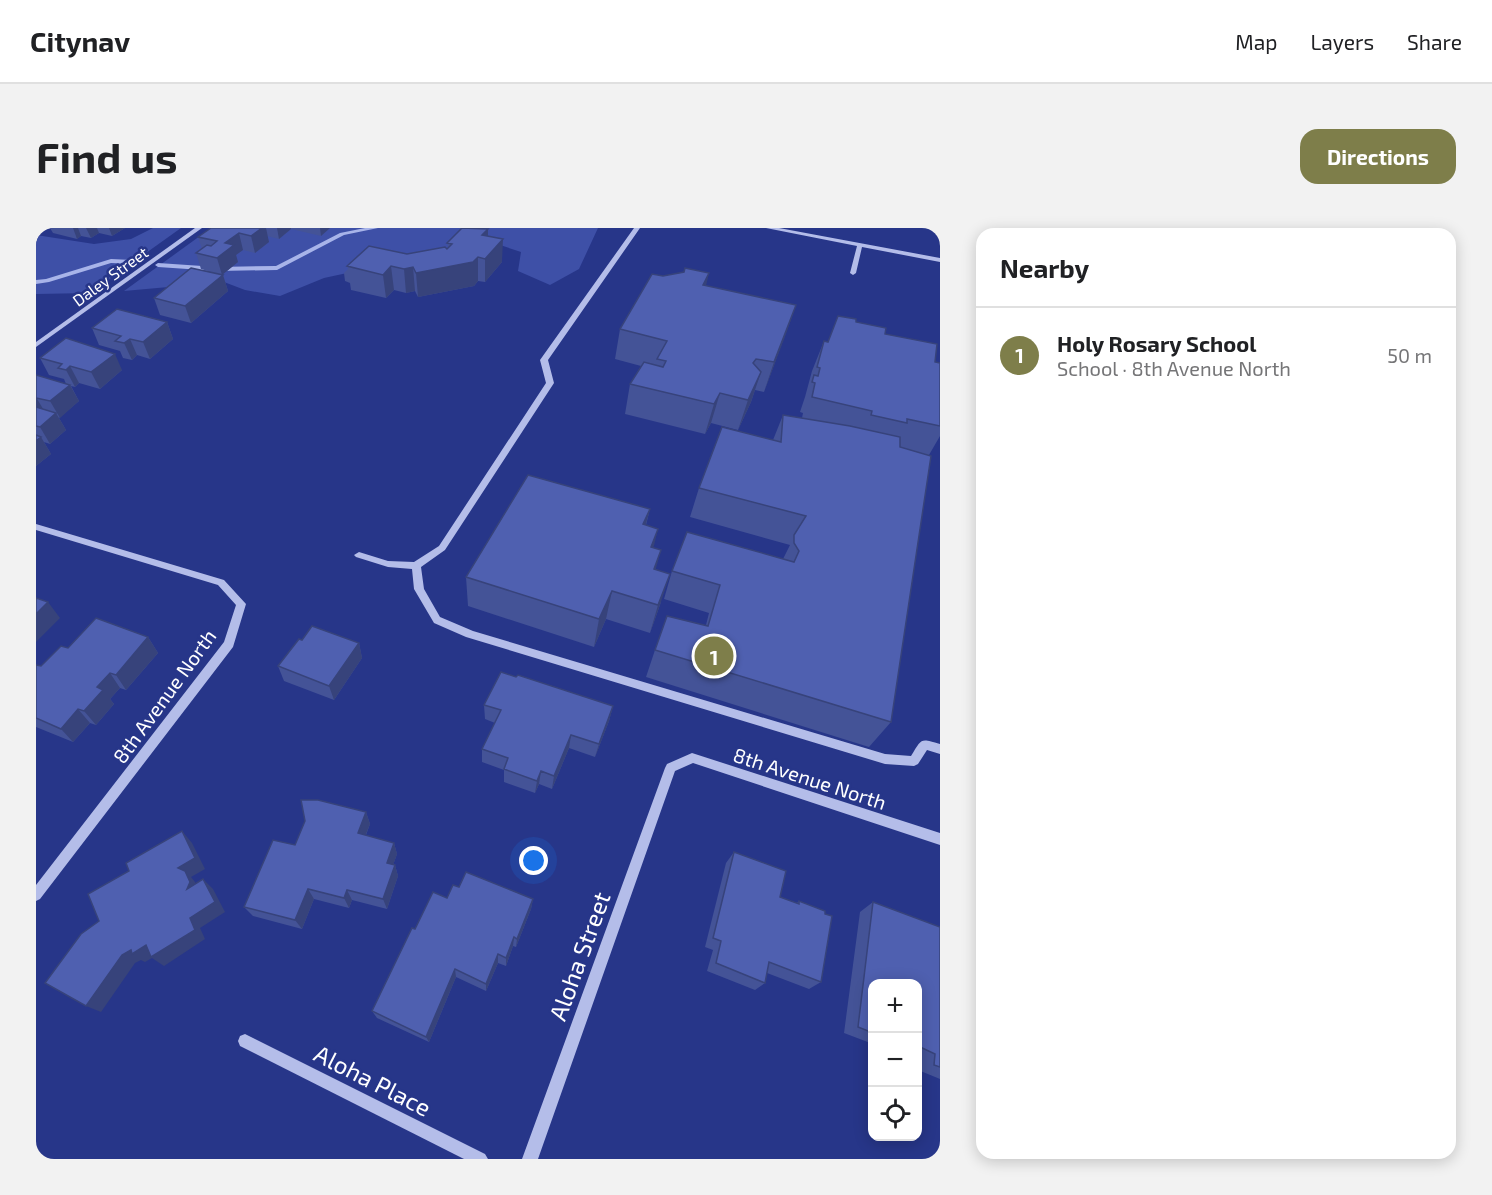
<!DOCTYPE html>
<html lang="en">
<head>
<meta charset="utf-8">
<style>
	:root { --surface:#fff; --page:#f2f2f2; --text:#202124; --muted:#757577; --line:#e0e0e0; --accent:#7e7e4a }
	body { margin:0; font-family:"Exo 2",sans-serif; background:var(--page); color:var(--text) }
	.controls { position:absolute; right:18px; bottom:18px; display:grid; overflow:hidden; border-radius:12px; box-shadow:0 3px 15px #0003 }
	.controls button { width:54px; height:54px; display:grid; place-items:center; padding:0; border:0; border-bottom:2px solid var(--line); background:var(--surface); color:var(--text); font:30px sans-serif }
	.you { position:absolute; left:498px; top:633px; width:21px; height:21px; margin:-15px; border:4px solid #fff; border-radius:50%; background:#1a73e8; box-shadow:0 0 0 9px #1a73e833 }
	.badge { display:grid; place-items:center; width:39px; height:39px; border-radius:50%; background:var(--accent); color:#fff; font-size:20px; font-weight:700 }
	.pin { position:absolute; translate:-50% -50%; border:3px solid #fff; box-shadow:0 2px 6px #0006 }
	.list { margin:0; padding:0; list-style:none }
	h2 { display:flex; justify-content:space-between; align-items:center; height:78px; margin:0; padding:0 24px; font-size:26px }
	h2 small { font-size:20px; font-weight:400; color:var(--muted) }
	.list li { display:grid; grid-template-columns:39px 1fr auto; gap:18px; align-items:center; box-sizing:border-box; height:96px; padding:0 24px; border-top:2px solid var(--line) }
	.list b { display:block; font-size:22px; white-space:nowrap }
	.list p { margin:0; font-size:20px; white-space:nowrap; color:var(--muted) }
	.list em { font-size:20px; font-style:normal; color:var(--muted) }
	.icon { flex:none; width:33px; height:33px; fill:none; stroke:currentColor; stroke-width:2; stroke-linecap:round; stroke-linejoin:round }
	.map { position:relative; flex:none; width:904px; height:931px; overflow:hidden; border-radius:18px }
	header { display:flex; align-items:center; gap:36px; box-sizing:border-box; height:84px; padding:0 30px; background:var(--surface); border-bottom:2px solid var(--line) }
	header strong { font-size:28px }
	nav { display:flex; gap:33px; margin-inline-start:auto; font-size:21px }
	.intro { display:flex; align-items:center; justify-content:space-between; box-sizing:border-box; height:144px; padding:0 36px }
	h1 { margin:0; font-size:42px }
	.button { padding:15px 27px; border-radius:18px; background:var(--accent); color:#fff; font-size:21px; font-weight:700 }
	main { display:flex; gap:36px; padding:0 36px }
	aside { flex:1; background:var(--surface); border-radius:18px; box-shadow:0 3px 15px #0003 }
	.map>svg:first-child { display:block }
	.green { fill:#3e50a7 }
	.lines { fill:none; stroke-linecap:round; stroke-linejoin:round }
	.stream { fill:#a8b4e9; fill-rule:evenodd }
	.minor { fill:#b4bde9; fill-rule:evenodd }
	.wall { fill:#445397 }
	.shaded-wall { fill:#37437b }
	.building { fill:#4f60b0; stroke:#37437b; stroke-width:1.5 }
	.labels { text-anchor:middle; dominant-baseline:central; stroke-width:5; stroke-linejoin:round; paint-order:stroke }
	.far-street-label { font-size:16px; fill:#fff; stroke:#273689 }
	.street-label { font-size:20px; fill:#fff; stroke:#273689 }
	.near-street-label { font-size:24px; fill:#fff; stroke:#273689 }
</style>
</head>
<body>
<header>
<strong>Citynav</strong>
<nav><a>Map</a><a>Layers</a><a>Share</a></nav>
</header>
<div class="intro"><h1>Find us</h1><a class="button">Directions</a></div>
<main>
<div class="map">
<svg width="904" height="931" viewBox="0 0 904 931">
	<rect width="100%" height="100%" fill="#273689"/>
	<!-- green -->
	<g class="green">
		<path d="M117 0H145L54 65 0 66V7L58 16 95 11Z"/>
		<path d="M175 0H562L543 41 514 57 482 43 485 24 455 14 288 50 244 68 209 62 188 54 88 63Z"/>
	</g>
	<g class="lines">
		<!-- stream -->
		<g class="stream">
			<path d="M329 0H342L308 7 241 42 181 43 122 39 119 37 122 35 181 39 240 38 304 5Z"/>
			<path d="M75 31 96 32 99 34 96 36 75 35 13 54 0 56V52L10 51Z"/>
		</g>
		<!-- minor -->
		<g class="minor">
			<path d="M159 0H166L0 119V114Z"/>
			<path d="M598 0H604L512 132 518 155 409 322 385 339 388 361 404 389 437 403 849 526 875 528C886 510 884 510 904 516V526L891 522 882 536 878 538 849 536 430 409 398 395 378 361 376 341 352 339 320 329 318 327 323 324 352 333 378 334 403 318 510 155 504 132Z"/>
			<path d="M730 0H743L904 30V34L826 19 820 45 817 47 814 45 821 18Z"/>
			<path d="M0 296 188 352 210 376 197 419 4 671 0 673V657L188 414 200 377 182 357 0 302Z"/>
			<path d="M656 525 904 605V617L657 535 639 543 502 931H486L629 540 631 536Z"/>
			<path d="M209 806 449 926 452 931H428L204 818 202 813 204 808Z"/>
		</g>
	</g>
	<!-- wall -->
	<g class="wall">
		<path d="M14 0H89L76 8 63 5 55 10 45 8 41 11 17 5Z"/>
		<path d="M175 0H294L285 8 255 1 243 11 231 8 233 14 219 25 207 22 200 27 202 34 186 47 165 41 160 25 166 21 162 9Z"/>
		<path d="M452 8 466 34 449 54 442 53 438 58 382 69 379 63 370 65 358 62 350 70 315 62 314 55 309 53 308 45 312 41 311 38 371 26 412 20 411 15Z"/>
		<path d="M187 47 192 63 155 95 124 87 118 70Z"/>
		<path d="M670 58 760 77 728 164 719 162 715 174 702 202 675 195 669 206 589 186 594 156 605 138 579 131 584 101Z"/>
		<path d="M802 88 849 106 899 134 904 135V208L893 227 855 494 833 519 610 449 619 422 670 397 673 385 628 371 636 343 747 331 754 317 654 289 663 260 737 212 747 187 766 190 767 185 764 184 769 169 776 143 788 113 792 114Z"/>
		<path d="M131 94 137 111 114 131 101 127 96 132 87 130 84 123 63 117 56 100Z"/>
		<path d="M4 130 86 142 64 161 43 155 39 159 35 158 43 173 23 190 30 202 14 216 8 214 15 226 0 238V147L30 156 28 151 13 147Z"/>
		<path d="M614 281 610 297 617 320 625 374 614 405 570 391 558 419 432 378 430 349Z"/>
		<path d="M112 409 122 425 90 462 84 460 74 471 78 476 60 497 54 495 37 514 0 499V437L5 438 32 420Z"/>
		<path d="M266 412 323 415 326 430 298 472 248 453 242 438Z"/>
		<path d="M480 449 577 478 573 493 559 529 533 520 516 561 503 556 499 565 468 554V542L446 534V521L459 495 449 491 448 477Z"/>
		<path d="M330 584 334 596 330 607 358 615 361 626 357 637H359L362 648 351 681 316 672 313 680 278 671 266 701 217 688 208 679 259 617Z"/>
		<path d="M698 624 744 669 761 675 763 673 785 754 773 761 731 745 729 755 719 762 671 743 677 722 669 719 690 635Z"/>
		<path d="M423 659 497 671 495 681 480 719 477 718 470 738 462 735 450 763 420 749 393 814 341 790 336 783 379 701Z"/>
		<path d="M837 674 904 699V851L882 842V756H837V816L808 805 824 684Z"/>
	</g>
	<!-- shaded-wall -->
	<g class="shaded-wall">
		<path d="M37 0H42L45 8 41 11Z"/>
		<path d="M50 0H61L63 5 55 10Z"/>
		<path d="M73 0H89L76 8Z"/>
		<path d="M226 0H230L233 14 219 25 215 8Z"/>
		<path d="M241 0H255V1L243 11Z"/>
		<path d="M284 0H294L285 8Z"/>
		<path d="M452 1V24L446 7Z"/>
		<path d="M203 5 207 22 200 27 202 34 186 47 181 30 189 15Z"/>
		<path d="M467 11 466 34 449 54V31Z"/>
		<path d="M442 29V53L438 58 382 69 380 45Z"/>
		<path d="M355 38 358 62 350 70 347 47Z"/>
		<path d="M377 39 379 63 370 65 368 41Z"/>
		<path d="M673 45 666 75 667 57Z"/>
		<path d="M187 47 192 63 155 95 149 78Z"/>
		<path d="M760 77 750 106 728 164 738 134Z"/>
		<path d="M131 94 137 111 114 131 107 114Z"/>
		<path d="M94 111 101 127 96 132 88 115Z"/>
		<path d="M79 126 86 142 64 161 55 144Z"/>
		<path d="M34 138 43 155 39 159 30 142Z"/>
		<path d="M725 144 715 174 702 202 712 172Z"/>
		<path d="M34 157 43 173 24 190 14 173Z"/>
		<path d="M684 165 675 195 669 206 678 176Z"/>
		<path d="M0 169 10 186 0 192Z"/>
		<path d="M20 185 30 202 14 216 4 199Z"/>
		<path d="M5 209 15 226 0 238V213Z"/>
		<path d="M614 281 606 310 607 296Z"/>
		<path d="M622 301 615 330V319Z"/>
		<path d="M625 322 617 351 618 341Z"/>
		<path d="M634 346 625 374 614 405 622 377Z"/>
		<path d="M576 363 570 391 558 419 563 391Z"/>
		<path d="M12 374 24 390 0 414V386Z"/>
		<path d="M112 409 122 425 90 462 80 447Z"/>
		<path d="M323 415 326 430 298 472 293 458Z"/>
		<path d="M74 445 84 460 74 471 78 476 60 497 48 483 61 459Z"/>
		<path d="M577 478 573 493 559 529 563 516Z"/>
		<path d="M42 481 54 495 37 514 25 501Z"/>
		<path d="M535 507 533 520 516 561 518 548Z"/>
		<path d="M505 543 503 556 499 565 501 553Z"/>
		<path d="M330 584 334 596 326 616 322 605Z"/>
		<path d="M146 603 156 615 169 641 155 649 159 654 164 664 151 661 142 640Z"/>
		<path d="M358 615 361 626 354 646 351 635Z"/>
		<path d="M359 637 362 648 351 681 347 671Z"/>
		<path d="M167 651 177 661 189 684 164 700 169 711 128 738 116 730 109 734 105 732 99 735 65 784 50 778 86 727 154 690Z"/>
		<path d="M272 661 278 671 266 701 259 692Z"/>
		<path d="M311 662 316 672 313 680 308 670Z"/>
		<path d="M497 671 495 681 480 719 481 711Z"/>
		<path d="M478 709 477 718 470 738V730Z"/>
		<path d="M462 726V735L450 763V756Z"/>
		<path d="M419 741 420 749 393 814 390 809Z"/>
	</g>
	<!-- building -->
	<g class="building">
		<path d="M175 0H226L215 8 203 5 189 15 198 17 181 30 160 25 171 17 175 18 181 13 162 9Z"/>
		<path d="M426 0 452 1 446 7 467 11 449 31 442 29 437 34 380 45 377 39 368 41 355 38 347 47 311 38 333 18 371 26 409 19 411 21 416 16 411 15Z"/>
		<path d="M155 40 187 47 149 78 118 70Z"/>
		<path d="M649 40 673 45 667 57 760 77 738 134 720 131 717 135 725 144 712 172 684 165 678 176 594 156 608 134 627 139 630 133 621 131 631 113 584 101 616 46 627 48 648 44Z"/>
		<path d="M81 81 131 94 107 114 94 111 88 115 79 113 85 108 56 100Z"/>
		<path d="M802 88 820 91V94L850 100 849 106 901 116 899 134 904 135V198L871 191V195L835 187 836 183 776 169 779 155 776 154 778 147 782 148 784 140 781 139 788 113 792 114Z"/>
		<path d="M30 110 79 126 55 144 34 138 30 142 22 140 26 136 4 130Z"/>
		<path d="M0 147 34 157 14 173 0 170Z"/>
		<path d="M0 179 20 185 4 199 0 198Z"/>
		<path d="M747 187 814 198 864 209V219L895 228 855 494 619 422 631 388 672 398 684 357 636 343 651 304 758 334 763 323 758 315V307L770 288 663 260 686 199 745 214Z"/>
		<path d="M0 207 5 209 0 213Z"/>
		<path d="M492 247 614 281 607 296 622 301 615 319 625 322 618 341 634 346 622 377 576 363 563 391 430 349Z"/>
		<path d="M0 370 12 374 0 386Z"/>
		<path d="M60 390 112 409 80 447 74 445 61 459 67 462 48 483 42 481 25 501 0 490V437L5 438 25 418 32 420Z"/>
		<path d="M276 398 323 415 293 458 242 438 263 411 266 412Z"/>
		<path d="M465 444 480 449 482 447 577 478 563 516 535 507 518 548 505 543 501 553 468 541 472 530 446 521 465 482 448 477Z"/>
		<path d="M265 572H282L330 584 322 605 358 615 351 635 359 637 347 671 311 662 308 670 272 661 259 692 208 679 237 612 259 617 269 593Z"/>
		<path d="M146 603 159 630 142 640 149 643 154 654 151 661 167 651 179 674 154 690 159 702 115 729 110 717 96 726 95 722 86 727 50 778 9 755 45 706 63 693 52 666 93 643 90 635Z"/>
		<path d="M698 624 750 643 744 669 763 676V673L789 683V686L796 688 785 754 733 734 729 755 680 735 685 713 677 710Z"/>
		<path d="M430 644 497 671 481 711 478 709 470 730 462 726 450 756 419 741 390 809 336 783 376 700 379 701 397 664 411 670 417 657 423 659Z"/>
		<path d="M837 674 904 699V839L898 837 899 826 882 818V756H837V805L822 799Z"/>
	</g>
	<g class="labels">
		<!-- far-street labels -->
		<g class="far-street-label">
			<text transform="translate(74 48) rotate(-36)">Daley Street</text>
		</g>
		<!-- street labels -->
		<g class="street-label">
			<text transform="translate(128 468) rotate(-54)">8th Avenue North</text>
			<text transform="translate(774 550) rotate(18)">8th Avenue North</text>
		</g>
		<!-- near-street labels -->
		<g class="near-street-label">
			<text transform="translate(543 728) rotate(-70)">Aloha Street</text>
			<text transform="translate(337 852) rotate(27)">Aloha Place</text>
		</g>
	</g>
</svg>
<div class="controls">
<button>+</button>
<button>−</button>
<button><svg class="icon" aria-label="locate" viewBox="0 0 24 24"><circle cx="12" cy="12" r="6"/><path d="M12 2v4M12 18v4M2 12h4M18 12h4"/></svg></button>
</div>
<div class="you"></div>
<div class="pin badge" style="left:678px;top:428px">1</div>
</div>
<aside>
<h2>Nearby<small></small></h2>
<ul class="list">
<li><span class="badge">1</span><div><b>Holy Rosary School</b><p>School · 8th Avenue North</p></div><em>50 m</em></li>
</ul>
</aside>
</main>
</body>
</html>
